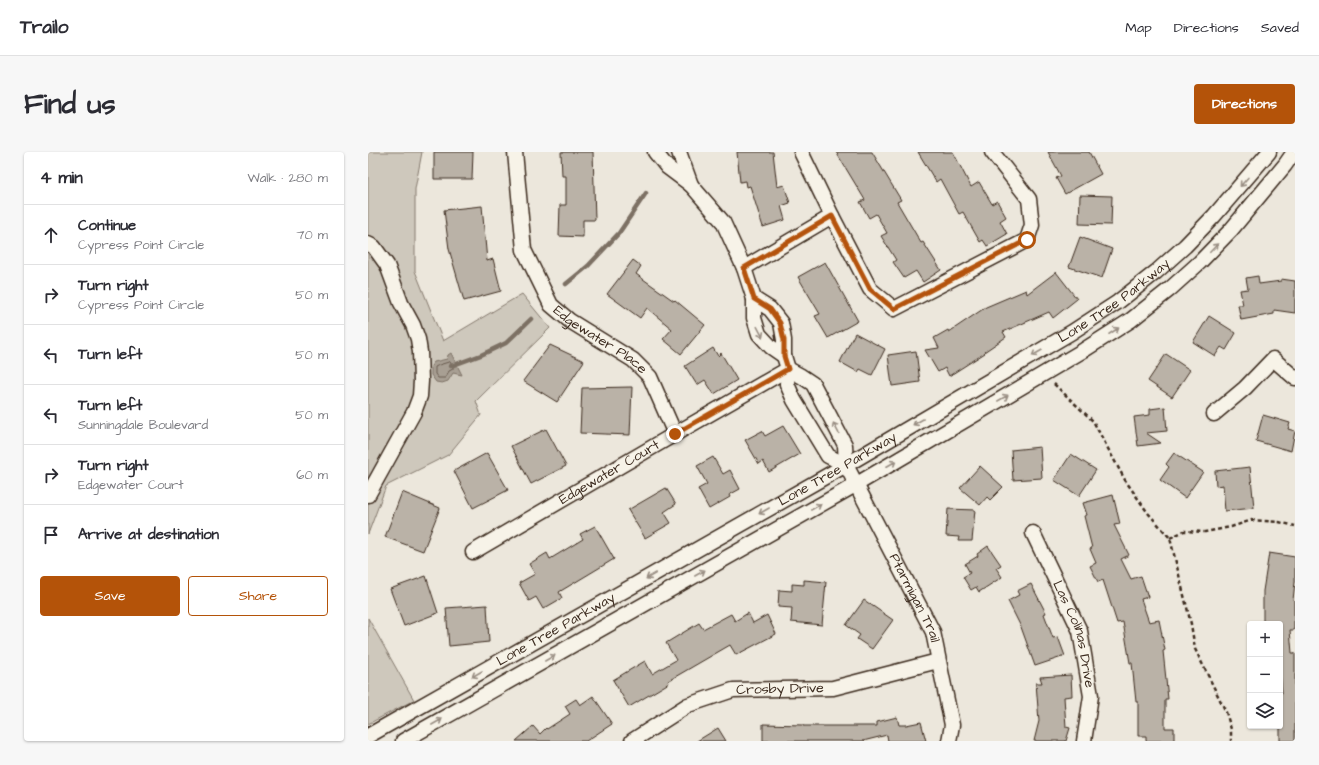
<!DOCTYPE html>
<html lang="en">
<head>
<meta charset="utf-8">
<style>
	:root { --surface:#fff; --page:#f7f7f7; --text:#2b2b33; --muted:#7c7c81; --line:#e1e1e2; --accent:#b45309 }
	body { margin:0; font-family:"Architects Daughter",sans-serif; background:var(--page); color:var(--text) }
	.controls { position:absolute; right:12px; bottom:12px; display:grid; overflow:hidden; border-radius:4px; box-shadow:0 1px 3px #0004 }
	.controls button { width:36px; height:36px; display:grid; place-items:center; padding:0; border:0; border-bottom:1px solid var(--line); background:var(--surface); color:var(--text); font:20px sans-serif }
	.stop { position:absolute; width:12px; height:12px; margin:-9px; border:3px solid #b45309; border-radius:50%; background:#fff }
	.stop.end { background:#b45309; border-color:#fff; box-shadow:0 1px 4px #0008 }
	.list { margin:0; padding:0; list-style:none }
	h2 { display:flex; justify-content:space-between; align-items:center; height:52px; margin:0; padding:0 16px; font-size:17px }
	h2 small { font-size:13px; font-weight:400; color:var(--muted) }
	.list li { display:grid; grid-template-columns:26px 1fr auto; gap:12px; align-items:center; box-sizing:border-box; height:60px; padding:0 16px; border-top:1px solid var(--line) }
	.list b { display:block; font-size:15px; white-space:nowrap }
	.list p { margin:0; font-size:13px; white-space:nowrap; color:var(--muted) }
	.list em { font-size:13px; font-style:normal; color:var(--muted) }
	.actions { display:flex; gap:8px; padding:12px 16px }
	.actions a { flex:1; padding:9px 0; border:1px solid var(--accent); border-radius:4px; text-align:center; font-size:14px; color:var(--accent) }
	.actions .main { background:var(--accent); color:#fff }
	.icon { flex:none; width:22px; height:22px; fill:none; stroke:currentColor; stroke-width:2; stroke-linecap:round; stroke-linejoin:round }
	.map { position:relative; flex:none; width:927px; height:589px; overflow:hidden; border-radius:4px }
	header { display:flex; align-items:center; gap:24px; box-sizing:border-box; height:56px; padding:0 20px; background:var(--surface); border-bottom:1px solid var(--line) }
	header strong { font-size:19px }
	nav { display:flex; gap:22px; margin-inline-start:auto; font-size:14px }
	.intro { display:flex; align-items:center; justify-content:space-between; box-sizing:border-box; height:96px; padding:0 24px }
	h1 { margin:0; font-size:28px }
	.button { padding:10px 18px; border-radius:4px; background:var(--accent); color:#fff; font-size:14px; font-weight:700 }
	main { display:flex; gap:24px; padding:0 24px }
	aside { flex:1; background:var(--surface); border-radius:4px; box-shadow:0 1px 3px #0004 }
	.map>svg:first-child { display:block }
	.green { fill:#cec8bc; stroke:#84796d }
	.water { fill:#a89f93; stroke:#7c7064 }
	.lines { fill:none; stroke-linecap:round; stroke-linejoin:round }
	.shore { stroke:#67594d; stroke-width:1 }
	.stream { stroke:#7c7064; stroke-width:4.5 }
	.building { fill:#bab2a7; stroke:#3b2a1e }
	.minor-casing { stroke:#3b2a1e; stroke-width:17 }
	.path { stroke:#3b2a1e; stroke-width:2.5; stroke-dasharray:4 3; stroke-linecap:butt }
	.minor { stroke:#f7f3e8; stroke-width:14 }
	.oneway { stroke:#998e83 }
	.route { stroke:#b45309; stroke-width:5 }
	.labels { text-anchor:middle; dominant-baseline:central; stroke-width:3; stroke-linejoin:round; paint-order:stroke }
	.street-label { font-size:14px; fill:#3b2a1e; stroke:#f7f3e8 }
</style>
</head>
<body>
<header>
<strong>Trailo</strong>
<nav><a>Map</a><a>Directions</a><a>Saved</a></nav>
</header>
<div class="intro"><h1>Find us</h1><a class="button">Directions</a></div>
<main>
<aside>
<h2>4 min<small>Walk · 280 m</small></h2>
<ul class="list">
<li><svg class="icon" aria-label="ahead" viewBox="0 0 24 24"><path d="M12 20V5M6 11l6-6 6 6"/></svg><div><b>Continue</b><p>Cypress Point Circle</p></div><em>70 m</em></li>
<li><svg class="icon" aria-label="right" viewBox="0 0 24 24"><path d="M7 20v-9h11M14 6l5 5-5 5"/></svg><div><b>Turn right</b><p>Cypress Point Circle</p></div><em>50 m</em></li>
<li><svg class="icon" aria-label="left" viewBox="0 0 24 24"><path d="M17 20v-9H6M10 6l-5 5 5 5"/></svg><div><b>Turn left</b></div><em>50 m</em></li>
<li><svg class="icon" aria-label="left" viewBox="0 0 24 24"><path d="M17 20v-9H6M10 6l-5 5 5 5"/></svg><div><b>Turn left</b><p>Sunningdale Boulevard</p></div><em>50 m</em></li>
<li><svg class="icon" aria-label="right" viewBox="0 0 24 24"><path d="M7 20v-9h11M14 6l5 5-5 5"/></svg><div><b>Turn right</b><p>Edgewater Court</p></div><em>60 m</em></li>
<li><svg class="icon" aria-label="arrive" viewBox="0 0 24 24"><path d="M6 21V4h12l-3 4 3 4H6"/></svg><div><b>Arrive at destination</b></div></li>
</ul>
<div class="actions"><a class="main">Save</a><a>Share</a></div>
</aside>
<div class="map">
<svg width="927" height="589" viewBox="0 0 927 589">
	<rect width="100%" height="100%" fill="#ece7dc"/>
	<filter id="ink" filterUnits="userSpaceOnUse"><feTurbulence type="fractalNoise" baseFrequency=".025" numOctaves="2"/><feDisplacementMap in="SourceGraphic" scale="8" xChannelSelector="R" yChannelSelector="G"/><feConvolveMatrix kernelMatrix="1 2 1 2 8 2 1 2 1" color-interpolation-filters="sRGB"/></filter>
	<g filter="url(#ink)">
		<!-- green -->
		<g class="green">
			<path d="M0 0H54L47 37V119L75 189 154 142 182 176 108 249 113 263 80 303 18 334 0 382Z"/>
			<path d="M0 466 46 548 0 572Z"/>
		</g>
		<!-- water -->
		<path class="water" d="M83 201 94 223 85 221 80 229 74 231 68 230 63 223V214L66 210 79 207 80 203Z"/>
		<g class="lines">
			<!-- shore -->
			<path class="shore" d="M82 210 85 215V217L81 219 77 226H70L67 222V215L71 213Z"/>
			<!-- stream -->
			<g class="stream">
				<path d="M198 132 220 114 251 81 278 41"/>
				<path d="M83 214 113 203 138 191 163 167"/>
			</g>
		</g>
		<!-- building -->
		<g class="building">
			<path d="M66 0H105L104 27H66Z"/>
			<path d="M193 0H225L227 68H215V85L191 84 192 53H198V24H194Z"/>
			<path d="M369 0H405L409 35 416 33 422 51 413 54 417 68 395 75 382 34 379 35 378 29 372 30Z"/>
			<path d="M468 0H504L533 48 529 50 553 91 555 90 573 118 555 130 548 119 536 126 525 110 528 108 513 84 519 81 508 62 501 66 492 50 497 48Z"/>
			<path d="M550 0H585L603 35 611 30 624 52 629 49 638 65 632 69 639 82 619 94 615 88 612 90 595 60 591 62 572 27 568 30Z"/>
			<path d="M680 0H721L733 22 697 42 688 26 693 24Z"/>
			<path d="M712 43 744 44 743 73 711 72Z"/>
			<path d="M114 54 119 109 125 107 133 139 96 149 81 97 76 58Z"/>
			<path d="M712 85 744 97 734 126 701 115Z"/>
			<path d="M265 108 273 114 268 122 306 149 307 148 337 173 313 202 295 187 304 177 279 156 272 166 239 142Z"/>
			<path d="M457 110 490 169 460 186 447 164 452 162 430 125Z"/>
			<path d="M688 120 709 147 685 166 681 160 635 180 638 185 616 200 617 201 581 224 577 216 570 220 557 198 571 196 566 186 580 178 581 180 618 155 658 138 659 142Z"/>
			<path d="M890 124 891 132 913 129V127L927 129V161L906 158V162L873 168 870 153H875L872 138 880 137 878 126Z"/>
			<path d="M841 164 868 181 858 198 853 195 847 204 825 190Z"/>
			<path d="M487 181 517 197 504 223 492 217 490 220 472 210Z"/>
			<path d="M182 193 216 209 189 250 155 229Z"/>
			<path d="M345 196 350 204 353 201 369 228 346 242 337 228 329 233 317 214Z"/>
			<path d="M548 199 552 230 524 234 520 203Z"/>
			<path d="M798 202 822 218 804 245 780 229Z"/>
			<path d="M264 235 262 283 212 281 214 236Z"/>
			<path d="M797 255 799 279 778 281 793 291 770 294 766 265 782 263V257Z"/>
			<path d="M895 263 922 271 920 277 927 279 923 299 888 289Z"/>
			<path d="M415 274 432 302 401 320 395 309 391 312 377 288 394 279 397 284Z"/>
			<path d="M178 277 198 314 163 332 143 294Z"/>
			<path d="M672 295 674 326 645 328 643 298Z"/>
			<path d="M119 301 140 338 105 356 86 319Z"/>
			<path d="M806 301 835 320 817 346 792 328 801 315 798 312Z"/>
			<path d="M703 302 728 318 711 344 686 328Z"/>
			<path d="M345 305 355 322 362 318 372 337 361 343 362 345 341 357 330 337 339 332 329 314Z"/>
			<path d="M612 314 635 335 622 348 619 345 612 353 592 336Z"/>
			<path d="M882 315 886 356 857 359 855 333 848 334 847 319Z"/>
			<path d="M298 336 308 352 296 360 303 371 277 386 260 358Z"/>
			<path d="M34 340 72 356 55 399 17 385Z"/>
			<path d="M745 343 752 372 746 373 761 403 753 407 763 427 773 424 780 445 773 447 781 470 791 468 797 498 795 499 800 547H797V576H806V589H778V584H770V550H768L764 511H762L755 470 749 471 735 428 730 430 722 414 728 411 722 397 724 396 716 364 719 363 715 351Z"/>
			<path d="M580 357 607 358 604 389H590L591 385 578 384Z"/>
			<path d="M227 374 246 407 191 440 194 446 175 457 168 445 161 449 151 431 167 422 161 412 179 401 182 407 215 387 212 382Z"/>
			<path d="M620 394 633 413 628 416 634 425 611 440 608 435 603 438 595 425 602 421 597 412 610 404 609 402Z"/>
			<path d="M901 401 927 405V430L925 448H926V478H922L924 501H927V589H912V541H914L912 520V472H895V439Z"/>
			<path d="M58 424 70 461 36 474 22 437Z"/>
			<path d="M436 428 458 430 454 473 423 470 424 456 410 455 411 438 424 439V432L436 433Z"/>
			<path d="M663 432 678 461 676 462 685 486 690 485 697 504 667 514 653 475 640 449 651 443 649 439Z"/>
			<path d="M496 448 525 468 504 497 489 487 492 483 478 473Z"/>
			<path d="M119 453 121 490 81 494 78 456Z"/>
			<path d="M380 461 385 471 399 463 408 482 368 503 362 493 300 529 301 531 261 555 245 528 277 509 284 522 308 508 298 491 331 471 335 477 363 462 367 469Z"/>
			<path d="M703 523 704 544 696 545 698 575 702 576 698 589H666L671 569 668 531H674L672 525Z"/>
			<path d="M225 544 244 572 218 589H148L165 574 172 582 178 576 179 577 202 562 197 554 208 547 212 553Z"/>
			<path d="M529 565 531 573H538L553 570 558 589H520L519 583 495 589H395V572L435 573V574H509V570Z"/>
			<path d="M350 576 358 589H329Z"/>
		</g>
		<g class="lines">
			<defs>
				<g id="minor">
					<path id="s1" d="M147 0 156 98 183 153 202 169 265 208 282 225 307 282"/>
					<path d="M287 0 299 15 323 33 355 70 376 116 386 147V166L391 182 403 195 416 204"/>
					<path d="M311 0 323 33"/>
					<path d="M433 0 464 64 502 137 526 157 659 88 664 73 661 47 624 0"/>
					<path d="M0 92 6 95 19 113 33 151 45 173 50 187 52 200 53 229 52 244 46 260 0 343"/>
					<path d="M376 116 464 64"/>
					<path d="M386 147 402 157 413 171 416 188V204L420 217 419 232 426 248 460 304 478 313"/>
					<path id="s2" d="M420 217 433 224 445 232 477 293 478 313 565 480 584 573 581 589"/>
					<path d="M846 262 877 236 905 207 927 226"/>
					<path id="s3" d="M665 381 712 479 723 544 716 589"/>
					<path id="s4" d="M105 400 307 282 420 217"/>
					<path id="s5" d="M0 584 478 313 704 180 750 150 788 120 817 94 846 64 901 0"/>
					<path d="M35 589 489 332 716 198 763 168 802 137 832 110 863 78 917 13 926 0"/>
					<path id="s6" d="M264 589 320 553 365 538 465 536 570 509"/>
				</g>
			</defs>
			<!-- minor casing -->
			<use href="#minor" class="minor-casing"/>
			<!-- path -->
			<g class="path">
				<path d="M686 232 725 269 757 328 780 361 802 386 823 472 827 497 858 560 863 577V589"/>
				<path d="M802 386 816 379 837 380 863 375 884 368 911 370 927 374"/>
			</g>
			<!-- minor -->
			<use href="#minor" class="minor"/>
		</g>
		<!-- one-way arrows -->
		<defs><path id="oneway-shaft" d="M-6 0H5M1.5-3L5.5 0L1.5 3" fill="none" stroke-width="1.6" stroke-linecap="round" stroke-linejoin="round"/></defs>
		<g class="oneway">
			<use href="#oneway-shaft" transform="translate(876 30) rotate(131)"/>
			<use href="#oneway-shaft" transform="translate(846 96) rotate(-46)"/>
			<use href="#oneway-shaft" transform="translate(746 179) rotate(-33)"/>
			<use href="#oneway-shaft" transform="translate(392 180) rotate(62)"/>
			<use href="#oneway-shaft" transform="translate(669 201) rotate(150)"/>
			<use href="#oneway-shaft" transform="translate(635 246) rotate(-30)"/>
			<use href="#oneway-shaft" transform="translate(550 270) rotate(150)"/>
			<use href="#oneway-shaft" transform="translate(468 276) rotate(-118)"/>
			<use href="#oneway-shaft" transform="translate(523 312) rotate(-30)"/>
			<use href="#oneway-shaft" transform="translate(448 355) rotate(-30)"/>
			<use href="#oneway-shaft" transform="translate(396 359) rotate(150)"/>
			<use href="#oneway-shaft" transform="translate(332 421) rotate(-30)"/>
			<use href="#oneway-shaft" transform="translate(283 424) rotate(150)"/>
			<use href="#oneway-shaft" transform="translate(182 506) rotate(-30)"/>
			<use href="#oneway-shaft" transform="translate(109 522) rotate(150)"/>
			<use href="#oneway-shaft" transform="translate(69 570) rotate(-30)"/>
		</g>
	</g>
	<g class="lines" filter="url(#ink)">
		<!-- route -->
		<path class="route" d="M307 282 420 217 416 204V188L412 171 402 157 386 147 376 116 464 64 502 137 526 157 659 88"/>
	</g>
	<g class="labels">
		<!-- street labels -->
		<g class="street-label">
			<text stroke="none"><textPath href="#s5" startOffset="864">Lone Tree Parkway</textPath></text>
			<text stroke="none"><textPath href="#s1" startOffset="220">Edgewater Place</textPath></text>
			<text stroke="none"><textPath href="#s5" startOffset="540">Lone Tree Parkway</textPath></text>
			<text stroke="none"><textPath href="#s4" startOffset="158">Edgewater Court</textPath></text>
			<text stroke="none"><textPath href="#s2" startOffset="268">Ptarmigan Trail</textPath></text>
			<text stroke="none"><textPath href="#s5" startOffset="216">Lone Tree Parkway</textPath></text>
			<text stroke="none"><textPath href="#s3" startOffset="110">Las Colinas Drive</textPath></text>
			<text stroke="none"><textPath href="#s6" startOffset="161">Crosby Drive</textPath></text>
		</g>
	</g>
</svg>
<div class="controls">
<button>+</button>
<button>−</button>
<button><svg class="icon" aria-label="layers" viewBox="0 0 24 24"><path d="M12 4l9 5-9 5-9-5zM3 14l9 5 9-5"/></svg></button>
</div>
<div class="stop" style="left:659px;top:88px"></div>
<div class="stop end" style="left:307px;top:282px"></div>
</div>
</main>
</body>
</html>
